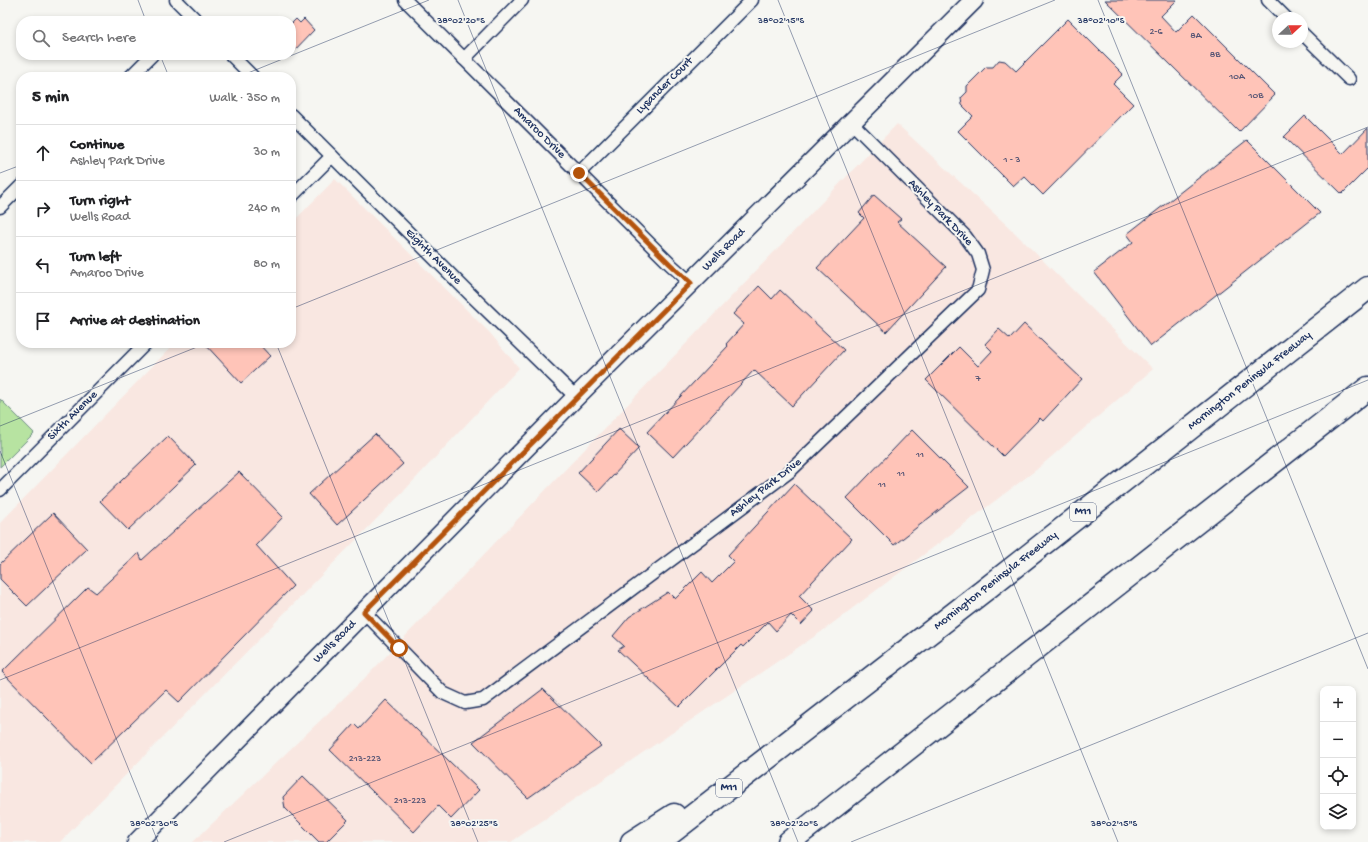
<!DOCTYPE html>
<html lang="en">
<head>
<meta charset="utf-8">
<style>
	:root { --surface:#fff; --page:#f2f2f2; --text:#202124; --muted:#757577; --line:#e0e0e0 }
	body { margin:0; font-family:"Gochi Hand",sans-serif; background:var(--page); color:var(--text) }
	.controls { position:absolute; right:12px; bottom:12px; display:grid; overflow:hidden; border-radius:8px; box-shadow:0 2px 6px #0003 }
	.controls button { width:36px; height:36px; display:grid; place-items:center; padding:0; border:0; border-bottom:1px solid var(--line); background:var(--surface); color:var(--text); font:20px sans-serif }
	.compass { position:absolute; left:1272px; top:12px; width:36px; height:36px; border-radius:50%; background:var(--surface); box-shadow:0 2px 6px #0003; rotate:68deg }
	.stop { position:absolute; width:12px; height:12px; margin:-9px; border:3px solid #b45309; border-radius:50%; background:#fff }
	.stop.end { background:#b45309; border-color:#fff; box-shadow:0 1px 4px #0008 }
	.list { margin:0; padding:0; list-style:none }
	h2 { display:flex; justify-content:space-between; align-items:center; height:52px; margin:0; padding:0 16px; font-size:17px }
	h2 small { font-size:13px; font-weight:400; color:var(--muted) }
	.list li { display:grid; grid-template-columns:26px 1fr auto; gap:12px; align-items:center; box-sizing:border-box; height:56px; padding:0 16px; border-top:1px solid var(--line) }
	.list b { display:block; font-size:15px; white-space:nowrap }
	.list p { margin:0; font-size:13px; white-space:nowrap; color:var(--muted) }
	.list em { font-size:13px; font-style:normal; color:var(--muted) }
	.icon { flex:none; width:22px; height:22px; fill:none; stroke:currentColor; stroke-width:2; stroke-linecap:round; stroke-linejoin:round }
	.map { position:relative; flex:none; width:1368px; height:842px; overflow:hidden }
	.search { position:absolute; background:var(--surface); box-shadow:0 2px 6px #0003; left:16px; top:16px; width:280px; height:44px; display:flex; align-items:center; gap:10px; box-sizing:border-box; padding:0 14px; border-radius:16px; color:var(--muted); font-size:15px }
	.panel { position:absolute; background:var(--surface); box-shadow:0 2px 6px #0003; left:16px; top:72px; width:280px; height:276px; border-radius:16px }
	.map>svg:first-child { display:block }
	.built { fill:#f9e7e1 }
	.green { fill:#b7e3a1; stroke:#698980 }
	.building { fill:#ffc4b8; stroke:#1b2f5e }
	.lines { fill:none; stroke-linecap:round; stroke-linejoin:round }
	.minor-casing { stroke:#1b2f5e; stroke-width:15 }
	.secondary-casing { stroke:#1b2f5e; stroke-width:21 }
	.motorway-casing { stroke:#1b2f5e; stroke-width:25 }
	.minor { stroke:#f6f6f2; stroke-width:12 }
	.secondary { stroke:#f6f6f2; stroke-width:18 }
	.motorway { stroke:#f6f6f2; stroke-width:22 }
	.route { stroke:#b45309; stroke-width:5 }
	.ticks { fill:none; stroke:#1b2f5e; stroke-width:1; stroke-opacity:0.45 }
	.labels { text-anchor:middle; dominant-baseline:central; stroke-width:4; stroke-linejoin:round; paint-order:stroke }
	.number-label { font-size:10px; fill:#545474 }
	.shield { fill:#f6f6f2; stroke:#5d6b8a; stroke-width:1 }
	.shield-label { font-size:11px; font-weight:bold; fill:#1b2f5e }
	.street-label { font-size:12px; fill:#1b2f5e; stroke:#f6f6f2 }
	.ticks-label { font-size:10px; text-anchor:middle; fill:#1b2f5e; stroke:#f6f6f2; stroke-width:4; stroke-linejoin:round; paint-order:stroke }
</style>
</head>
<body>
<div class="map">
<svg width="1368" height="842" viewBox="0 0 1368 842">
	<rect width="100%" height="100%" fill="#f6f6f2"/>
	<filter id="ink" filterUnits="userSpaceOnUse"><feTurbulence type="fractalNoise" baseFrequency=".025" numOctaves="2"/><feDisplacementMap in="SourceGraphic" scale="8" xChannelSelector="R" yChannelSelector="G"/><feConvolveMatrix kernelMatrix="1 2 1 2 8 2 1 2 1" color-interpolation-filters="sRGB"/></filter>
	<g filter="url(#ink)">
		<!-- built -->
		<g class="built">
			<path d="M897 124 1012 230 1153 369 1036 470 821 632 511 842H193L369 674Z"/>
			<path d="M335 179 490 333 519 368 403 492 60 842H0V523L175 343H291V224Z"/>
		</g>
		<!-- green -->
		<path class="green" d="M0 399 34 433 0 467Z"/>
		<!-- building -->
		<g class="building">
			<path d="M1105 0H1177L1161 16 1176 32 1194 14 1275 95 1239 132Z"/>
			<path d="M296 19 300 23 304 19 314 30 291 54V24Z"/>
			<path d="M1068 19 1123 74 1113 84 1133 104 1043 195 1024 176 1013 186 958 131 973 116 962 105 961 98 967 92V86L986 67H993L999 60 1005 61 1016 71Z"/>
			<path d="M1305 116 1343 154 1368 128V168L1342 194 1284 137Z"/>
			<path d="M1247 140 1320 213 1151 346 1094 272 1133 242 1127 234Z"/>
			<path d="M874 195 901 219 897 222 946 267 886 332 817 268 864 218 859 213Z"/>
			<path d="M759 286 772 299 780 290 844 350 792 406 754 370 673 457 647 432 728 346 726 344 744 324 733 314Z"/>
			<path d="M1024 324 1082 379 1043 421 1040 418 1003 456 926 380 959 347 978 366 992 351 985 344 999 329 1010 339Z"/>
			<path d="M204 343H258L270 356 241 383Z"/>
			<path d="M619 429 639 448 598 492 578 473Z"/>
			<path d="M912 430 969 487 894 545 847 498Z"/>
			<path d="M375 434 403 464 337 525 309 494Z"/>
			<path d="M168 436 196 465 128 530 100 501Z"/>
			<path d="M239 472 283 517 256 545 293 586 179 702 166 690 91 763 2 672 88 587 96 593 139 553 142 560Z"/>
			<path d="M794 484 852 539 799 596 814 611 801 625 791 615 776 631 768 622 743 647 741 645 679 707 618 650 624 646 613 636 629 617 668 592 675 599 702 572 712 583 734 561 728 555Z"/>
			<path d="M53 513 87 549 27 606 0 579V564Z"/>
			<path d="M543 689 601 746 528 798 473 742Z"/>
			<path d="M386 700 479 790 451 819 438 806 414 832 330 750 354 724 359 729Z"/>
			<path d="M303 776 348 820 326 842H319L285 808 283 797Z"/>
		</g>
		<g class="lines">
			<defs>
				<g id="minor">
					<path d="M176 0 197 21"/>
					<path d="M405 0 670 264 691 283"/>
					<path d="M1268 0 1286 18"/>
					<path d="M1302 33 1349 79"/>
					<path d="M231 55 253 77"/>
					<path d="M464 59 522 0"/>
					<path d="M130 77 152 55"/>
					<path d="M291 115 471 295 576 397"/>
					<path d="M579 173 752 0"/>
					<path d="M291 197 332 156"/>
					<path d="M0 207 21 186"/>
					<path d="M0 490 146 343"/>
					<path d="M364 612 443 693 465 703 483 700 789 472 978 290 983 270 978 254 965 236 852 123"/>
				</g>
				<path id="secondary" d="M137 842 576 397 974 0"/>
				<g id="motorway">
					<path d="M632 842 674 815"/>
					<path d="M659 842 986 589 1368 288"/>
					<path d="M789 842 1368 388"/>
				</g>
			</defs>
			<!-- minor casing -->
			<use href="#minor" class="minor-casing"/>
			<!-- secondary casing -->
			<use href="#secondary" class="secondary-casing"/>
			<!-- motorway casing -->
			<use href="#motorway" class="motorway-casing"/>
			<!-- minor -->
			<use href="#minor" class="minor"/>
			<!-- secondary -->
			<use href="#secondary" class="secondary"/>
			<!-- motorway -->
			<use href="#motorway" class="motorway"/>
		</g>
	</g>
	<g class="lines" filter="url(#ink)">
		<!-- route -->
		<path class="route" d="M399 648 364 612 691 283 670 264 579 173"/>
	</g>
	<!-- ticks -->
	<path class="ticks" d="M138 0 146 21M458 0 798 842M778 0 1118 842M1098 0 1368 669M160 55 169 77M238 77 429 0M0 173 21 165M291 309 1055 0M276 343 478 842M0 426 207 343M0 451 158 842M0 680 1368 127M224 842 1368 380M851 842 1368 633"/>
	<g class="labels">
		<!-- number labels -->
		<g class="number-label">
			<text x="1156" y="32">2-6</text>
			<text x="1196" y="36">8A</text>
			<text x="1215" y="55">8B</text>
			<text x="1237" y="77">10A</text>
			<text x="1256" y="96">10B</text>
			<text x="1012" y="160">1 - 3</text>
			<text x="978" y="379">7</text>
			<text x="920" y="455">11</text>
			<text x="901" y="474">11</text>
			<text x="882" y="485">11</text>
			<text x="365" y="759">213-223</text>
			<text x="410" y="801">213-223</text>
		</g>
		<!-- shield labels -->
		<g class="shield">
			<rect x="1070" y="503" width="26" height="18" rx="3"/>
			<rect x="716" y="779" width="26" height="18" rx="3"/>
		</g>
		<g class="shield-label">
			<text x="1083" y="512">M11</text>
			<text x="729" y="788">M11</text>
		</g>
		<!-- street labels -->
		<g class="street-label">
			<text transform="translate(665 86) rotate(-45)">Lysander Court</text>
			<text transform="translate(539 133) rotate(45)">Amaroo Drive</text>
			<text transform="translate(940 213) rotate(46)">Ashley Park Drive</text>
			<text transform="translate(724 250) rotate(-45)">Wells Road</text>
			<text transform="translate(433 257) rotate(45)">Eighth Avenue</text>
			<text transform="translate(1250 381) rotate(-38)">Mornington Peninsula Freeway</text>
			<text transform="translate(73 416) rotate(-45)">Sixth Avenue</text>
			<text transform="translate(766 488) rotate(-38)">Ashley Park Drive</text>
			<text transform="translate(996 581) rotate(-38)">Mornington Peninsula Freeway</text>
			<text transform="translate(335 642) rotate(-45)">Wells Road</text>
		</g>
	</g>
	<g class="ticks-label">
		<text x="461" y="23">38°02'20"S</text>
		<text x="781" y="23">38°02'15"S</text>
		<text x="1101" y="23">38°02'10"S</text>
		<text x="154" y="826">38°02'30"S</text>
		<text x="474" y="826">38°02'25"S</text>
		<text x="794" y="826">38°02'20"S</text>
		<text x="1114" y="826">38°02'15"S</text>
	</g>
</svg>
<div class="controls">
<button>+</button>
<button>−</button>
<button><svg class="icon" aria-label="locate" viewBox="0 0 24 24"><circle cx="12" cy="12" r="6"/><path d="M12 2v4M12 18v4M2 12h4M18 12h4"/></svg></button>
<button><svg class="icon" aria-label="layers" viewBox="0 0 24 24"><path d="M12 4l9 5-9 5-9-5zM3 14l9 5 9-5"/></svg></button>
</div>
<svg class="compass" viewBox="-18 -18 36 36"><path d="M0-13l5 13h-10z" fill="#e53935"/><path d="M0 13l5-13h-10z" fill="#757577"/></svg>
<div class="stop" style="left:399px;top:648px"></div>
<div class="stop end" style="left:579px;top:173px"></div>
<div class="search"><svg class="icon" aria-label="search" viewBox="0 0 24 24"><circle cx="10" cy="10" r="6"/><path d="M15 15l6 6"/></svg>Search here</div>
<section class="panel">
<h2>5 min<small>Walk · 350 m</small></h2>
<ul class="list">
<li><svg class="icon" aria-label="ahead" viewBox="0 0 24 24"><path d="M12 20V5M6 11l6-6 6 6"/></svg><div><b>Continue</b><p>Ashley Park Drive</p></div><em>30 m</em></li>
<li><svg class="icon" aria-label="right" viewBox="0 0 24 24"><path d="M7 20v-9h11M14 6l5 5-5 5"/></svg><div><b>Turn right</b><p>Wells Road</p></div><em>240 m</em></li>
<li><svg class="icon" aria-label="left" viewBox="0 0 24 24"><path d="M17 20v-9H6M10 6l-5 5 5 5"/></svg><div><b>Turn left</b><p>Amaroo Drive</p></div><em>80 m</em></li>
<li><svg class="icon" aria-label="arrive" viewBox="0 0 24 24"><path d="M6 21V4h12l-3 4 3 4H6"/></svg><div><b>Arrive at destination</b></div></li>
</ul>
</section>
</div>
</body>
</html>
